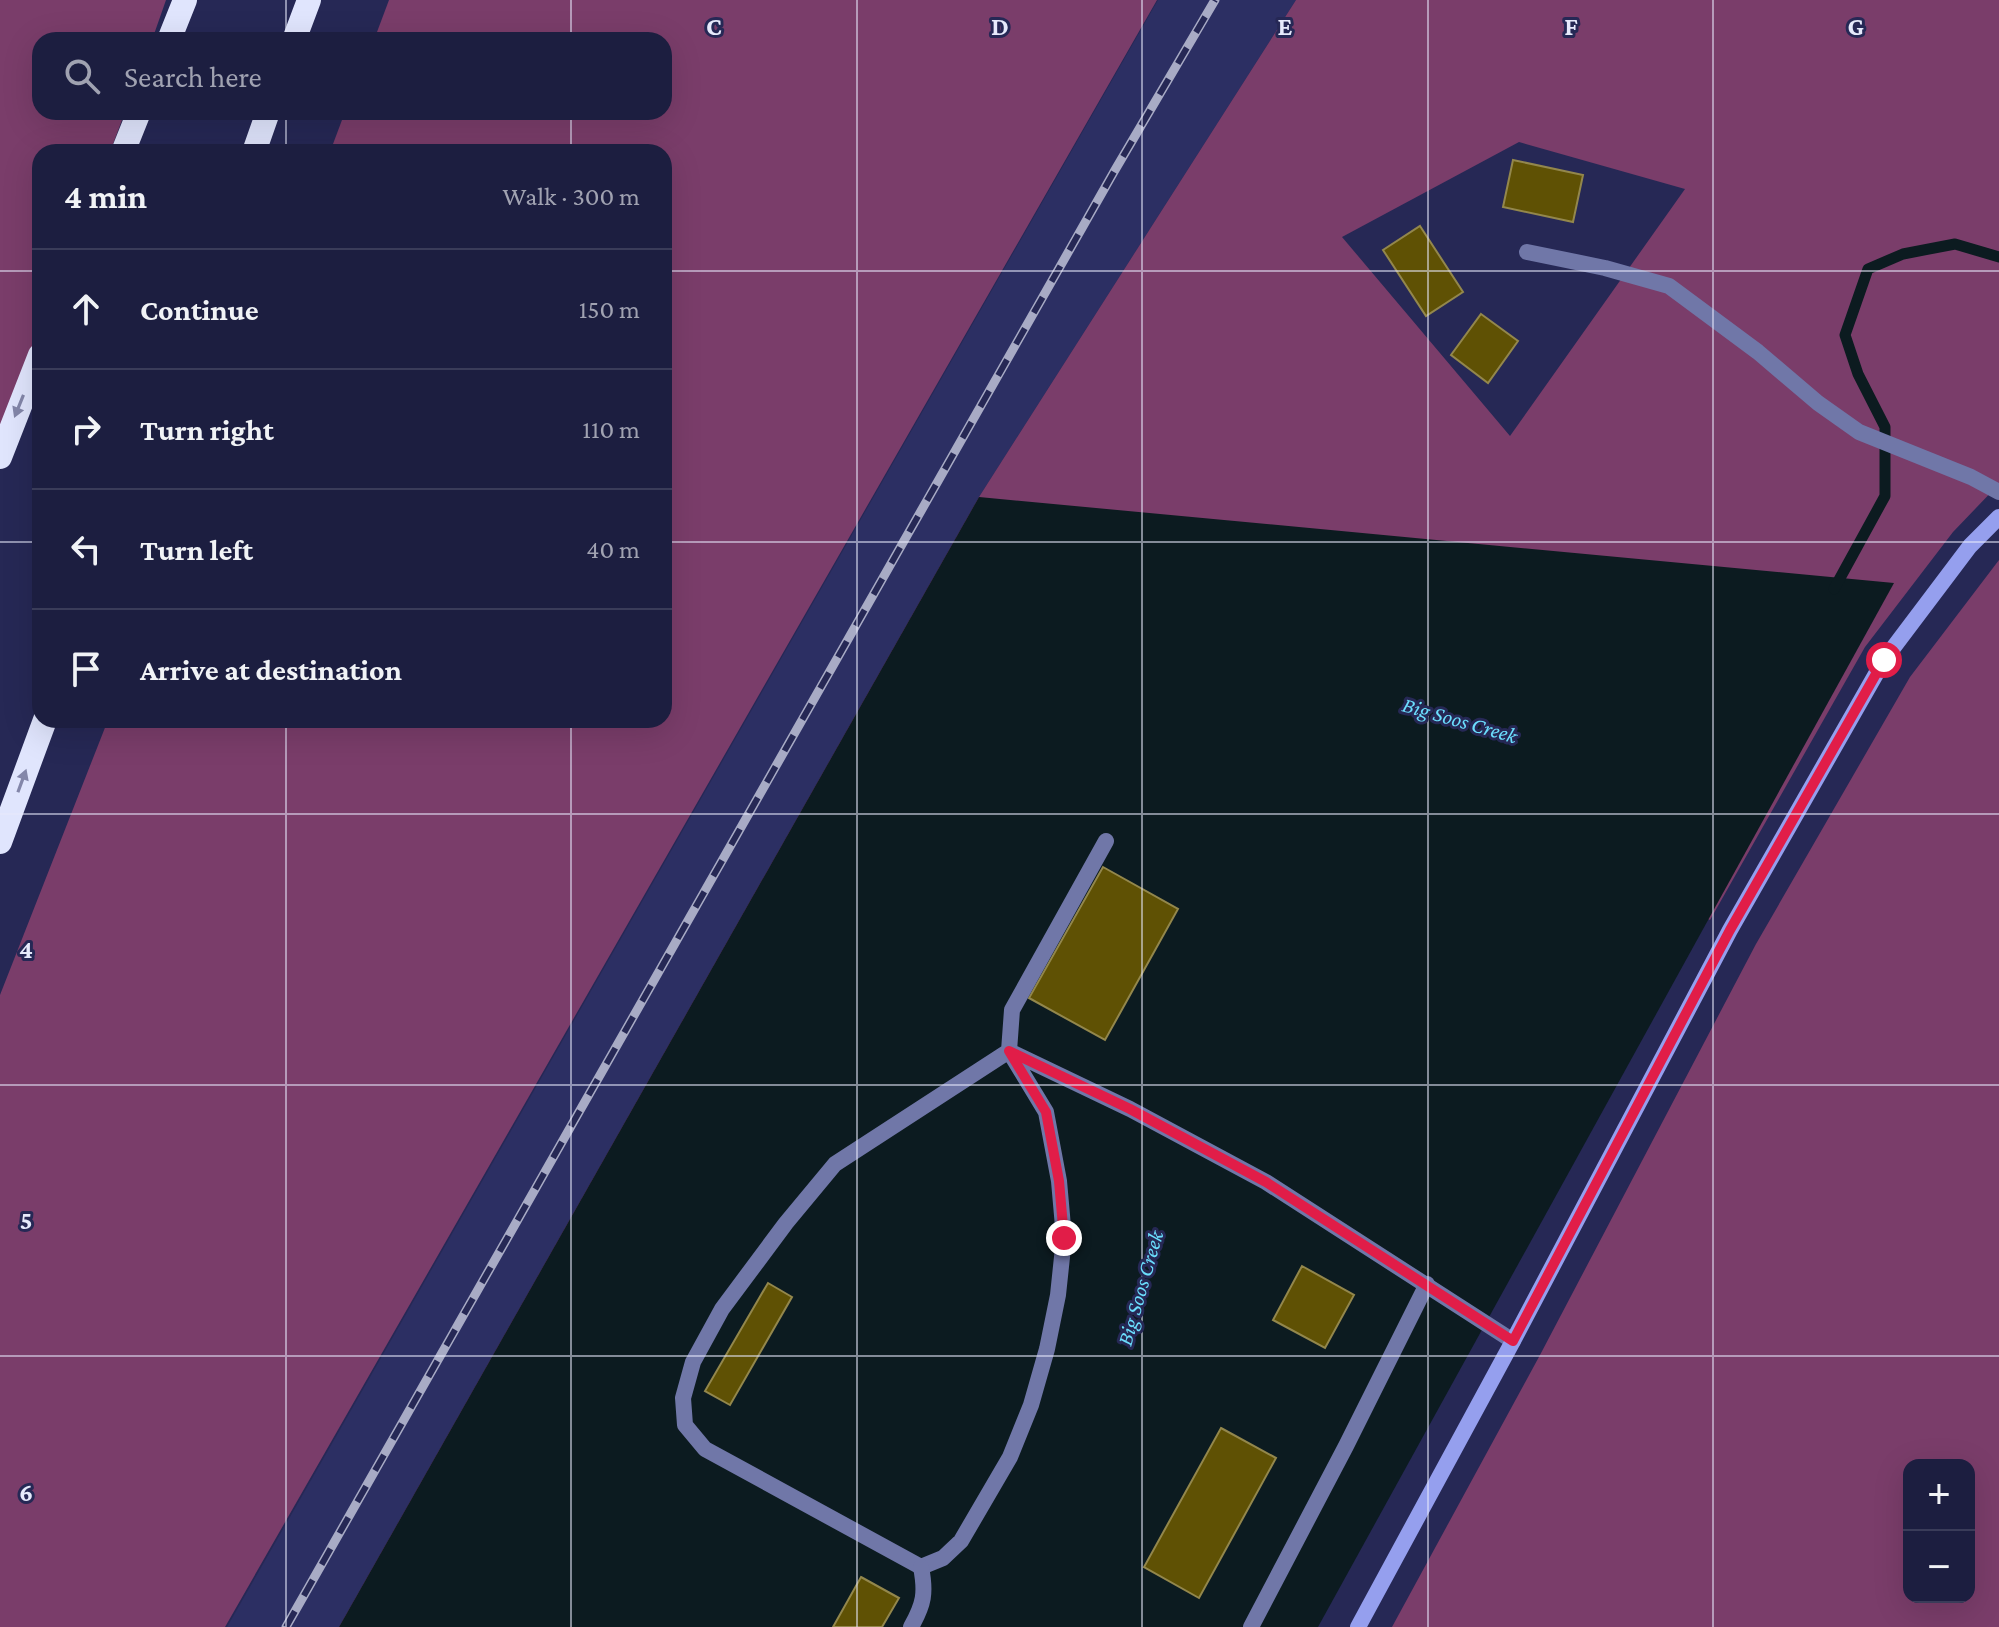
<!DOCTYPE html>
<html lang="en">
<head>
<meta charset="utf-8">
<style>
	:root { --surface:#1c1e40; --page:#292b4b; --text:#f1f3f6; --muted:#a0a2b1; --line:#3a3c59 }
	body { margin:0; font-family:"Crimson Pro",serif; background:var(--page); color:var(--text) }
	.controls { position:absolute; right:24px; bottom:24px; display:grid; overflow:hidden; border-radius:16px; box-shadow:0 8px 32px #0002 }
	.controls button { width:72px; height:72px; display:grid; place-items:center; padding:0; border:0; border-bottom:2px solid var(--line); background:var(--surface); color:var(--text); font:40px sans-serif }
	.stop { position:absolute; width:24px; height:24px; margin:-18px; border:6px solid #e11d48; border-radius:50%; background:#fff }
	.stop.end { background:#e11d48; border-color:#fff; box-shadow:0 2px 8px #0008 }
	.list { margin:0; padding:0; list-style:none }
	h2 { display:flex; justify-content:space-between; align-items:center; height:104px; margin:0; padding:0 32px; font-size:34px }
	h2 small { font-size:26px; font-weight:400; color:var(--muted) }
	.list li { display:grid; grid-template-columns:52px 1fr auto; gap:24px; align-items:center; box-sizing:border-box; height:120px; padding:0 32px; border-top:2px solid var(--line) }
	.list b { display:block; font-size:30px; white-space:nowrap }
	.list em { font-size:26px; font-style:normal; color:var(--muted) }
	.icon { flex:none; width:44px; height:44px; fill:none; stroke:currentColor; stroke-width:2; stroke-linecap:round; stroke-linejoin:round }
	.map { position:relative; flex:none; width:1999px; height:1627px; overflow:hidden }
	.search { position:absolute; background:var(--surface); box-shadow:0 8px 32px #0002; left:32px; top:32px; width:640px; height:88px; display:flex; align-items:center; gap:20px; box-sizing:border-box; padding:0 28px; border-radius:24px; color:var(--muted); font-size:30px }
	.panel { position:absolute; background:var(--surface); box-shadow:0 8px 32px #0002; left:32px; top:144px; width:640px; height:584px; border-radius:24px }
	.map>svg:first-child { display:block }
	.built { fill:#2c2f63 }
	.green { fill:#7a3d6a; fill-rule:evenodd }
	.water { fill:#0c1b20 }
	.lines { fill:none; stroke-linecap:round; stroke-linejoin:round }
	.stream { stroke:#0c1b20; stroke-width:11 }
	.building { fill:#5f5104; stroke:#93874c; stroke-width:2 }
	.lane { stroke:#7077a8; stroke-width:16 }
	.secondary { stroke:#959fee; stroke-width:16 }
	.highway { stroke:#e0e5fd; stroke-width:24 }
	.rail-casing { stroke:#a8abc5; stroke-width:9 }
	.rail { stroke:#262855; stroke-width:6; stroke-dasharray:18; stroke-linecap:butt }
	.oneway { fill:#8386a9 }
	.route { stroke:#e11d48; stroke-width:10 }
	.grid { fill:none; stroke:#e7eafc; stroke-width:2; stroke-opacity:0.55 }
	.labels { text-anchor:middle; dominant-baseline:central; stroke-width:6; stroke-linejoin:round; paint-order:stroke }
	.water-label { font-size:22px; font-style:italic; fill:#6bdefd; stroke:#262855 }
	.grid-label { font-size:26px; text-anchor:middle; font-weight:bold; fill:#e7eafc; stroke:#262855; stroke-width:6; stroke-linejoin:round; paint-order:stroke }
</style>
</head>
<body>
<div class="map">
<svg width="1999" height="1627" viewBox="0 0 1999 1627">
	<rect width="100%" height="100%" fill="#262855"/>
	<!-- built -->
	<path class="built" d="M1158 0H1296L979 497 339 1627H227Z"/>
	<!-- green -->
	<g class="green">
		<path d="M0 0H166L152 40H40V112H125L110 152H40V343L0 452Z"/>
		<path d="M389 0H1157L225 1627H0V995L108 720H664V152H330L345 112H664V40H374Z"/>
		<path d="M1296 0H1999V484L1953 532 1865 647 1710 920 1422 788 339 1627 979 497ZM1519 142 1685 189 1510 436 1342 237Z"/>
		<path d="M1999 560V1627H1392L1540 1355 1756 944 1910 677ZM1969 1465V1597H1909V1465Z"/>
	</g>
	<!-- water -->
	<path class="water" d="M979 497 1894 583 1318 1627H339Z"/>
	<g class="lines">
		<!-- stream -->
		<path class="stream" d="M1834 589 1885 496V427L1858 374 1845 335 1868 269 1903 254 1955 244 1999 257"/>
	</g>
	<!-- building -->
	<g class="building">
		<path d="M1513 160 1583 175 1573 222 1503 207Z"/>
		<path d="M1420 226 1463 292 1426 316 1383 250Z"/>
		<path d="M1481 314 1518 341 1488 383 1451 355Z"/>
		<path d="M1103 867 1178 909 1105 1040 1029 998Z"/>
		<path d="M1302 1266 1354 1295 1325 1348 1273 1320Z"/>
		<path d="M768 1283 792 1297 730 1405 705 1391Z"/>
		<path d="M1221 1428 1276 1458 1199 1598 1144 1567Z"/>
		<path d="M861 1577 899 1598 882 1627H833Z"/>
	</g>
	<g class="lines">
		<!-- lane -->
		<g class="lane">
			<path d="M1527 252 1605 268 1669 286 1758 352 1818 403 1859 432 1971 477 1999 492"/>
			<path d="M1106 841 1012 1010 1009 1051 1046 1112 1059 1181 1064 1238 1058 1295 1047 1349 1031 1405 1010 1457 961 1541 943 1558 921 1567 705 1449 685 1425 683 1398 693 1362 722 1309 786 1223 835 1164 1009 1051 1130 1109 1266 1182 1513 1341"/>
			<path d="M911 1627C924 1604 926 1593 921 1567"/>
			<path d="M1251 1627 1346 1446 1427 1284"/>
		</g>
		<!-- secondary -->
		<path class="secondary" d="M1358 1627 1513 1341 1730 930 1884 660 1970 546 1999 517"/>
		<!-- highway -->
		<g class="highway">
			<path d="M169 40 185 0"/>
			<path d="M294 40 309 0"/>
			<path d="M123 152 139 112"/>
			<path d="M254 152 268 112"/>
			<path d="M0 457 40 355"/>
			<path d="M0 842 45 720"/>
		</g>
		<defs>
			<path id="rail" d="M286 1627 1115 170 1215 0"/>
		</defs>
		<!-- rail casing -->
		<use href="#rail" class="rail-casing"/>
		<!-- rail -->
		<use href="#rail" class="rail"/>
	</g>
	<!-- one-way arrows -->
	<defs><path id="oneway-solid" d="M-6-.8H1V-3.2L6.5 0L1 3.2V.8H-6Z" transform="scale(2)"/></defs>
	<g class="oneway">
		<use href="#oneway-solid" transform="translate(19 406) rotate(112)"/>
		<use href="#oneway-solid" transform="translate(22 781) rotate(-70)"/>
	</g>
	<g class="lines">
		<!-- route -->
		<path class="route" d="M1064 1238 1059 1181 1046 1112 1009 1051 1130 1109 1266 1182 1513 1341 1730 930 1884 660"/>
	</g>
	<!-- grid -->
	<path class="grid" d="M286 0V40M571 0V40M857 0V1627M1142 0V1627M1428 0V1627M1713 0V1627M286 112V152M571 112V152M0 271H40M664 271H1999M0 542H40M664 542H1999M286 720V1627M571 720V1627M0 814H1999M0 1085H1999M0 1356H1999"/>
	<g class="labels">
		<!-- water labels -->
		<g class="water-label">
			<text transform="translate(1460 720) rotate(16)">Big Soos Creek</text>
			<text transform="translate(1140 1288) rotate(-74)">Big Soos Creek</text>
		</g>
	</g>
	<g class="grid-label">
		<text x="714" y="35">C</text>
		<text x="1000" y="35">D</text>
		<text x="1285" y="35">E</text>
		<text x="1571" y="35">F</text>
		<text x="1856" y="35">G</text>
		<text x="26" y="958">4</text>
		<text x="26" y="1229">5</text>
		<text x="26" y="1501">6</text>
	</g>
</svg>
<div class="controls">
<button>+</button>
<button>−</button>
</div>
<div class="stop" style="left:1884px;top:660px"></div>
<div class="stop end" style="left:1064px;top:1238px"></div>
<div class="search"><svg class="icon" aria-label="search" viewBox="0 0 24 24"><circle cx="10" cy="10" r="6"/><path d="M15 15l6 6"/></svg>Search here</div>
<section class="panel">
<h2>4 min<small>Walk · 300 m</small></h2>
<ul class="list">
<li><svg class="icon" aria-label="ahead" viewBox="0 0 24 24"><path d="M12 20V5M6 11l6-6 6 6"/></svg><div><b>Continue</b></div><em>150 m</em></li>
<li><svg class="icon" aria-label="right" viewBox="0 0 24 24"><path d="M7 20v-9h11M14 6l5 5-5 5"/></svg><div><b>Turn right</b></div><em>110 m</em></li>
<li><svg class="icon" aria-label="left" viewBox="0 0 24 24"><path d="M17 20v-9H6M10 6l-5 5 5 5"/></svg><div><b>Turn left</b></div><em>40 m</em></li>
<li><svg class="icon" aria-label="arrive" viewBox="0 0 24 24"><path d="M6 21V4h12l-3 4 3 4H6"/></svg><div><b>Arrive at destination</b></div></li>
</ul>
</section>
</div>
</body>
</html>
